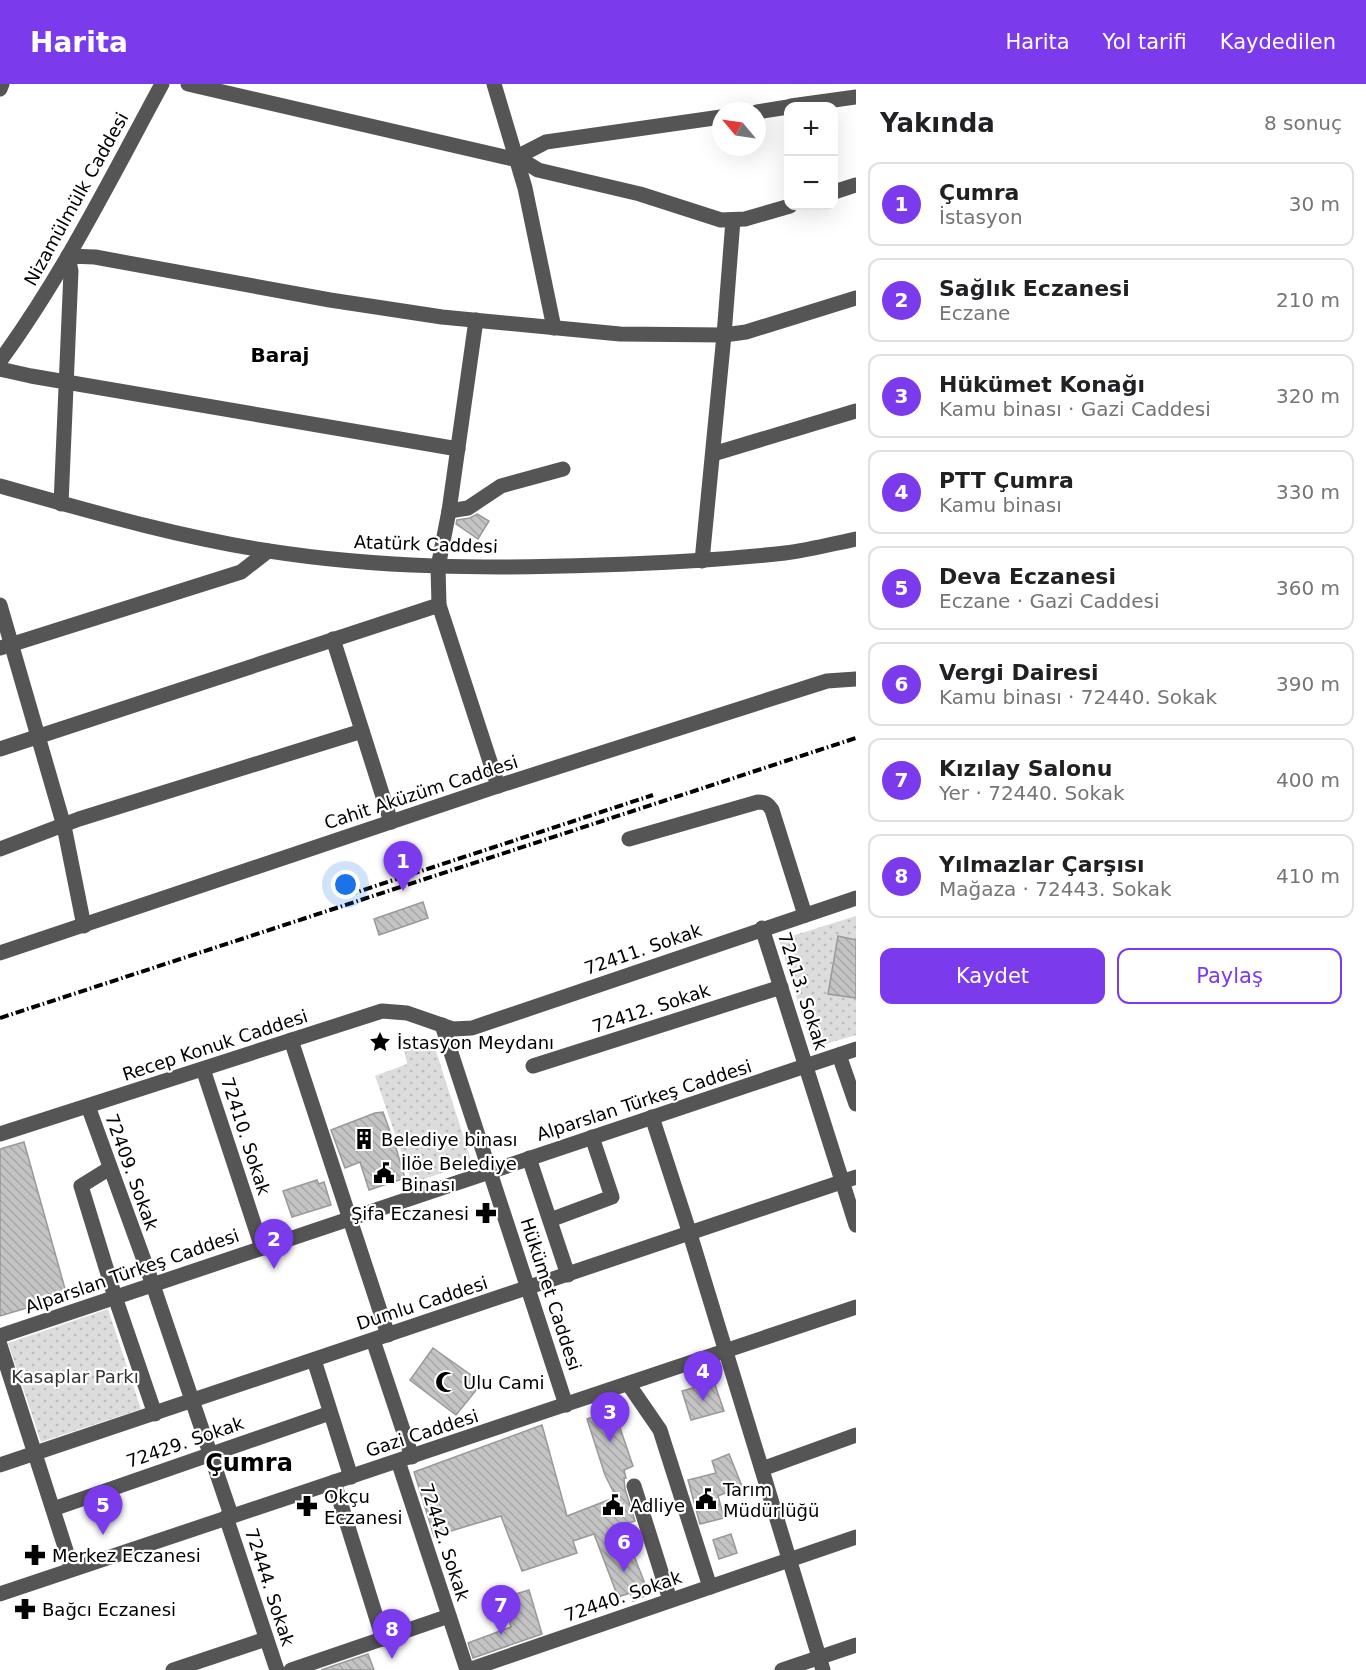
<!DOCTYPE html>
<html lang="tr">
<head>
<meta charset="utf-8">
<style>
	:root { --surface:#fff; --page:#f2f2f2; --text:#202124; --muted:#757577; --line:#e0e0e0; --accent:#7c3aed }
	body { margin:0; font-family:"DejaVu Sans",sans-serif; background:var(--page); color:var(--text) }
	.controls { position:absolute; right:18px; top:18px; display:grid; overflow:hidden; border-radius:12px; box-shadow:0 6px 24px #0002 }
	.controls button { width:54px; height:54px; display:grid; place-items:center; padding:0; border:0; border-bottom:2px solid var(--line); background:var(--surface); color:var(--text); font:30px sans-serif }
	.compass { position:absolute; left:712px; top:18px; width:54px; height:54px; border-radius:50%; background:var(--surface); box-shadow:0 6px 24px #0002; rotate:299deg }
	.you { position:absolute; left:346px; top:801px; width:21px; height:21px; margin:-15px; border:4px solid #fff; border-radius:50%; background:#1a73e8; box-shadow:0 0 0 9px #1a73e833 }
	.badge { display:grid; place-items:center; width:39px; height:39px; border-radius:50%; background:var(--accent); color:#fff; font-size:20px; font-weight:700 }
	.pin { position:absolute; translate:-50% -50px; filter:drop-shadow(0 2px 3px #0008) }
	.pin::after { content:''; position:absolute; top:32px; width:21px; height:18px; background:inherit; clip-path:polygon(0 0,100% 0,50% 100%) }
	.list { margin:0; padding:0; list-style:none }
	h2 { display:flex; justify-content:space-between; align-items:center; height:78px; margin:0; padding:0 24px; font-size:26px }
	h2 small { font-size:20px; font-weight:400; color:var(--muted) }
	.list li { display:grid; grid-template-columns:39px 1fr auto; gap:18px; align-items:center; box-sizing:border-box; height:84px; margin:0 12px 12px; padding:0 12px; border:2px solid var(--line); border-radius:12px }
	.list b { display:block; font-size:22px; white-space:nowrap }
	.list p { margin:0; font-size:20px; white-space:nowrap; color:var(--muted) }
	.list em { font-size:20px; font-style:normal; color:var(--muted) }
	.actions { display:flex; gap:12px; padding:18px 24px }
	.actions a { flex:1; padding:14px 0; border:2px solid var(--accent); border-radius:12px; text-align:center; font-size:21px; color:var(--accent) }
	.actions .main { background:var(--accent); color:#fff }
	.map { position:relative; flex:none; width:856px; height:1586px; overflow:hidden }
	header { display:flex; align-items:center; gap:36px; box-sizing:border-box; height:84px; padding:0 30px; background:var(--accent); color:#fff }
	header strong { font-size:28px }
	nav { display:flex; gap:33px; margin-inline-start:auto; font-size:21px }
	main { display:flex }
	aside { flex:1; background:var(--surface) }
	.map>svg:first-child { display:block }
	.park { fill:url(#park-dots) }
	.building { fill:url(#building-back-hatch); stroke:#999; stroke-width:1.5 }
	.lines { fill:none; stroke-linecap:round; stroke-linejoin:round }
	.minor { stroke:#555; stroke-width:15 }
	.rail { stroke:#000; stroke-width:4; stroke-dasharray:9 3 1.5 3; stroke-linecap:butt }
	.labels { text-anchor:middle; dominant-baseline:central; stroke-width:4.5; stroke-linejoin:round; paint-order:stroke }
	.street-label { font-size:18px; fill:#000; stroke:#fff }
	.poi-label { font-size:18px; fill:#000; stroke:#fff; text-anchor:start }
	.park-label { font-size:18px; fill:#333; stroke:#fff }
	.neighbourhood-label { font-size:20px; font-weight:bold; fill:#000; stroke:#fff }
	.district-label { font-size:24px; font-weight:bold; fill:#000; stroke:#fff }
</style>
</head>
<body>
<header>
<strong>Harita</strong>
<nav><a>Harita</a><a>Yol tarifi</a><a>Kaydedilen</a></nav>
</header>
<main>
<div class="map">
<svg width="856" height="1586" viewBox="0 0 856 1586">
	<defs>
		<pattern id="park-dots" width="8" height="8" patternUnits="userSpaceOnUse" patternTransform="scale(1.5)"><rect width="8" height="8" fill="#dcdcdc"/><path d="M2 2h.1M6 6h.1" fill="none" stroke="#bbb" stroke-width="1.8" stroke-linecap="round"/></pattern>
		<pattern id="building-back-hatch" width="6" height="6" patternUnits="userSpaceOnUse" patternTransform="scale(1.5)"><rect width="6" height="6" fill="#c4c4c4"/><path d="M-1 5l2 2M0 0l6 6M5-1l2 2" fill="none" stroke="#a7a7a7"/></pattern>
	</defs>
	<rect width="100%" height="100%" fill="#fff"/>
	<!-- park -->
	<g class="park">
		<path d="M856 832V951L812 964 779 856Z"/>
		<path d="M403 959H421L436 967 472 1079 412 1099 375 992 407 980Z"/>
		<path d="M108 1225 141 1325 41 1358 8 1259Z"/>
	</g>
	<!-- building -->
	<g class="building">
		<path d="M477 430 489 437 478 455 456 440 457 436 470 434Z"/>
		<path d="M423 818 428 834 379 851 374 835Z"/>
		<path d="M838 852 856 856V914L828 910Z"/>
		<path d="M383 1028 396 1064 405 1094 369 1106 360 1078 345 1084 331 1046 375 1029Z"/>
		<path d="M24 1058 67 1212 0 1232V1065Z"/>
		<path d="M317 1096 319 1100 324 1098 331 1121 292 1133 283 1107Z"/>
		<path d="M433 1264 482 1299 456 1331 410 1296Z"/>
		<path d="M714 1298 724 1327 691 1336 682 1307Z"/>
		<path d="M614 1326 633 1382 624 1386 626 1394H624L625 1405 635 1437 622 1441 649 1510 633 1517 630 1509 618 1513 594 1450 573 1457 577 1469 522 1487 501 1432 434 1452 414 1388 542 1341 567 1432 616 1413 605 1391 587 1335Z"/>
		<path d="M729 1370 742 1402 718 1412 724 1434 700 1440 688 1396 716 1389 712 1377Z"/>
		<path d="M731 1450 737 1469 719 1475 713 1456Z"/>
		<path d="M529 1506 542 1550 473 1574 468 1559 511 1543 502 1514Z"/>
		<path d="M368 1570 374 1586H321Z"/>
	</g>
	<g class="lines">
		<!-- minor -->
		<g class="minor">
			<path d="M188 0 513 75 546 58 721 33"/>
			<path d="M494 0 525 104 554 244"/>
			<path d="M0 5 2 0"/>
			<path d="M791 22 856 13"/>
			<path d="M757 28 788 23"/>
			<path d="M517 73 538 86 640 110 721 136 745 135 790 122"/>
			<path d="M834 108 856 101"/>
			<path d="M476 236 449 427 438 483 439 521 498 702"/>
			<path d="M0 277C63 191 111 94 162 0"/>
			<path d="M0 285 31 292 458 365"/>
			<path d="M713 370 856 327"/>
			<path d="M0 402C89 427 178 453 269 467 378 484 489 485 599 481 661 479 723 476 785 469 809 466 832 460 856 455"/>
			<path d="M61 420 71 187 68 172 95 173 330 216 442 233 620 250 724 251 746 248 856 214"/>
			<path d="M449 427 468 424 501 402 563 385"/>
			<path d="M702 477 724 251 733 136"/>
			<path d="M0 521 64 742 84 842"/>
			<path d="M333 555 391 738"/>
			<path d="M0 564 241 488 268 467"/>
			<path d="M0 665 439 521"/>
			<path d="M629 755 758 718C766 718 768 720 772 726L805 831"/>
			<path d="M0 765 79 735 362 647"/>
			<path d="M762 844 856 1141"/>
			<path d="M0 869 498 702 827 597 856 595"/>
			<path d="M442 941 566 1321"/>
			<path d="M291 956 388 1251"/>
			<path d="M839 971 856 1020"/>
			<path d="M533 982 781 903"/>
			<path d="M203 985 262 1164"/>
			<path d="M88 1022 153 1201 231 1431"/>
			<path d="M652 1033 690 1150 823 1586"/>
			<path d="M0 1050 382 927 407 929 453 945 472 944 856 814"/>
			<path d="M529 1074 568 1191"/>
			<path d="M110 1084 81 1102 115 1213 155 1330"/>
			<path d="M550 1136 612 1113 592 1053"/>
			<path d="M0 1252 856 965"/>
			<path d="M373 1256 412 1373"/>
			<path d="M0 1261 72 1485"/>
			<path d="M314 1276 351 1393"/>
			<path d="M629 1301 660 1346 710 1503"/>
			<path d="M398 1377 467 1586"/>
			<path d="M0 1381 856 1093"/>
			<path d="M762 1385 856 1351"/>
			<path d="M334 1398 383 1555"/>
			<path d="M634 1402 670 1516"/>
			<path d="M53 1425 330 1329"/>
			<path d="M226 1433 277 1586"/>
			<path d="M0 1510 856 1223"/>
			<path d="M173 1586 266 1555"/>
			<path d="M291 1586 449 1532"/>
			<path d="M468 1586 856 1453"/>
			<path d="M782 1586 856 1561"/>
		</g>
		<!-- rail -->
		<g class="rail">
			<path d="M348 811 653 711"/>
			<path d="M0 934 856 654"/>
		</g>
	</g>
	<!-- icons -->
	<defs>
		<symbol id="sight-bare" viewBox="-9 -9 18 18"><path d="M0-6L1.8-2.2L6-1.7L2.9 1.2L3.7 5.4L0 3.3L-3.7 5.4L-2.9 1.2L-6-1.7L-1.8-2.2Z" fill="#000" stroke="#fff" stroke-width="2.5" paint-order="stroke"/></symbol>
		<symbol id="building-bare" viewBox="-9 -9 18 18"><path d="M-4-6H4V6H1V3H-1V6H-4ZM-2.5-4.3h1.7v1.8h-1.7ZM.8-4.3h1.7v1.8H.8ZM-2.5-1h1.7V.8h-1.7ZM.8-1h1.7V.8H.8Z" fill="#000" stroke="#fff" stroke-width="2.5" paint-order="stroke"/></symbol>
		<symbol id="civic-bare" viewBox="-9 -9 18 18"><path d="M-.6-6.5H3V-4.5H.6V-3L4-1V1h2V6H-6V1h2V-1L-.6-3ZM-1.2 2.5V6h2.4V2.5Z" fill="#000" stroke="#fff" stroke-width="2.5" paint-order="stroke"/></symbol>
		<symbol id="pharmacy-bare" viewBox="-9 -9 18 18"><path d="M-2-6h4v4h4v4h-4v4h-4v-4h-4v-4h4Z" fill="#000" stroke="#fff" stroke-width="2.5" paint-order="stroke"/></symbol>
		<symbol id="mosque-bare" viewBox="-9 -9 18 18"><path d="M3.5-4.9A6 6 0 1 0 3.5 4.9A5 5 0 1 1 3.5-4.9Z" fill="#000" stroke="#fff" stroke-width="2.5" paint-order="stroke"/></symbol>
	</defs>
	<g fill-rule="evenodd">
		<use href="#sight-bare" x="365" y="943" width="30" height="30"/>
		<use href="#building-bare" x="349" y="1040" width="30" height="30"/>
		<use href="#civic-bare" x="369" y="1074" width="30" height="30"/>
		<use href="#pharmacy-bare" x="471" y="1114" width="30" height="30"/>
		<use href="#mosque-bare" x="431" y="1283" width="30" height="30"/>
		<use href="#civic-bare" x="691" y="1400" width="30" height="30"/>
		<use href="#civic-bare" x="598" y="1406" width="30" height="30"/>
		<use href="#pharmacy-bare" x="292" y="1407" width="30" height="30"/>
		<use href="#pharmacy-bare" x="20" y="1456" width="30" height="30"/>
		<use href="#pharmacy-bare" x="10" y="1510" width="30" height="30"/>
	</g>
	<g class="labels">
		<!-- street labels -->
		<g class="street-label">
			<text transform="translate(76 115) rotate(-61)">Nizamülmülk Caddesi</text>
			<text transform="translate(426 460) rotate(2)">Atatürk Caddesi</text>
			<text transform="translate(421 708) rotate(-18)">Cahit Aküzüm Caddesi</text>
			<text transform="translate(643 865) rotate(-19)">72411. Sokak</text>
			<text transform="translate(803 907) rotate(72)">72413. Sokak</text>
			<text transform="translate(651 924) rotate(-18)">72412. Sokak</text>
			<text transform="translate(215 961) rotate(-18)">Recep Konuk Caddesi</text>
			<text transform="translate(644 1016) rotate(-18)">Alparslan Türkeş Caddesi</text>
			<text transform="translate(246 1052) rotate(72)">72410. Sokak</text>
			<text transform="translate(132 1088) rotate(70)">72409. Sokak</text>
			<text transform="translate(132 1187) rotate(-19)">Alparslan Türkeş Caddesi</text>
			<text transform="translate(551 1210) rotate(72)">Hükümet Caddesi</text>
			<text transform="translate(422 1219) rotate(-18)">Dumlu Caddesi</text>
			<text transform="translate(422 1349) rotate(-18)">Gazi Caddesi</text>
			<text transform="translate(185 1358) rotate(-19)">72429. Sokak</text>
			<text transform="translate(445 1458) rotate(72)">72442. Sokak</text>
			<text transform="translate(270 1503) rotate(72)">72444. Sokak</text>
			<text transform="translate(623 1512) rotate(-19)">72440. Sokak</text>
		</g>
		<!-- poi labels -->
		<g class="poi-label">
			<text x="397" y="958">İstasyon Meydanı</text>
			<text x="381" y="1055">Belediye binası</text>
			<text x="401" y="1079">İlöe Belediye<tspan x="401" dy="21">Binası</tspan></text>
			<text x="469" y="1129" text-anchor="end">Şifa Eczanesi</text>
			<text x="463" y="1298">Ulu Cami</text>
			<text x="723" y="1405">Tarım<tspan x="723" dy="21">Müdürlüğü</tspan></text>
			<text x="324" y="1412">Okçu<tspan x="324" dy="21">Eczanesi</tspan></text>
			<text x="630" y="1421">Adliye</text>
			<text x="52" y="1471">Merkez Eczanesi</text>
			<text x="42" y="1525">Bağcı Eczanesi</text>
		</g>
		<!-- park labels -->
		<g class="park-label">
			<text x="75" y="1292">Kasaplar Parkı</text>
		</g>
		<!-- neighbourhood labels -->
		<g class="neighbourhood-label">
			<text x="280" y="271">Baraj</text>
		</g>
		<!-- district labels -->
		<g class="district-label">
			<text x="249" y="1379">Çumra</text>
		</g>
	</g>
</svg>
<div class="controls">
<button>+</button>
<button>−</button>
</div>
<svg class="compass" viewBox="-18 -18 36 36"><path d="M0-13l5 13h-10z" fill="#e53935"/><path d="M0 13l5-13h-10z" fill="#757577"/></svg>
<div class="you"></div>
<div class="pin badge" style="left:403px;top:807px">1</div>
<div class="pin badge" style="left:274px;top:1185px">2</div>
<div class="pin badge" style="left:610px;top:1358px">3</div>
<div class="pin badge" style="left:703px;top:1317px">4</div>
<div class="pin badge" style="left:103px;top:1451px">5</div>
<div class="pin badge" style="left:624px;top:1488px">6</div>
<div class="pin badge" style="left:501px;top:1551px">7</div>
<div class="pin badge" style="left:392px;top:1575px">8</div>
</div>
<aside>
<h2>Yakında<small>8 sonuç</small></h2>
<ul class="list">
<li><span class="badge">1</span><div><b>Çumra</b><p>İstasyon</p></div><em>30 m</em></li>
<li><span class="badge">2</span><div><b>Sağlık Eczanesi</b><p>Eczane</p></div><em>210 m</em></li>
<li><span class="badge">3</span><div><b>Hükümet Konağı</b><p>Kamu binası · Gazi Caddesi</p></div><em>320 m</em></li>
<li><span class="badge">4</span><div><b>PTT Çumra</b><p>Kamu binası</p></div><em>330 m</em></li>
<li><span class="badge">5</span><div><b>Deva Eczanesi</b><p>Eczane · Gazi Caddesi</p></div><em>360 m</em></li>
<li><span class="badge">6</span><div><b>Vergi Dairesi</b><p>Kamu binası · 72440. Sokak</p></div><em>390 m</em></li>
<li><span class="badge">7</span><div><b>Kızılay Salonu</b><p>Yer · 72440. Sokak</p></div><em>400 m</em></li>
<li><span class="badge">8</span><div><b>Yılmazlar Çarşısı</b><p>Mağaza · 72443. Sokak</p></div><em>410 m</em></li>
</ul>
<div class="actions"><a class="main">Kaydet</a><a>Paylaş</a></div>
</aside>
</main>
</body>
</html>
